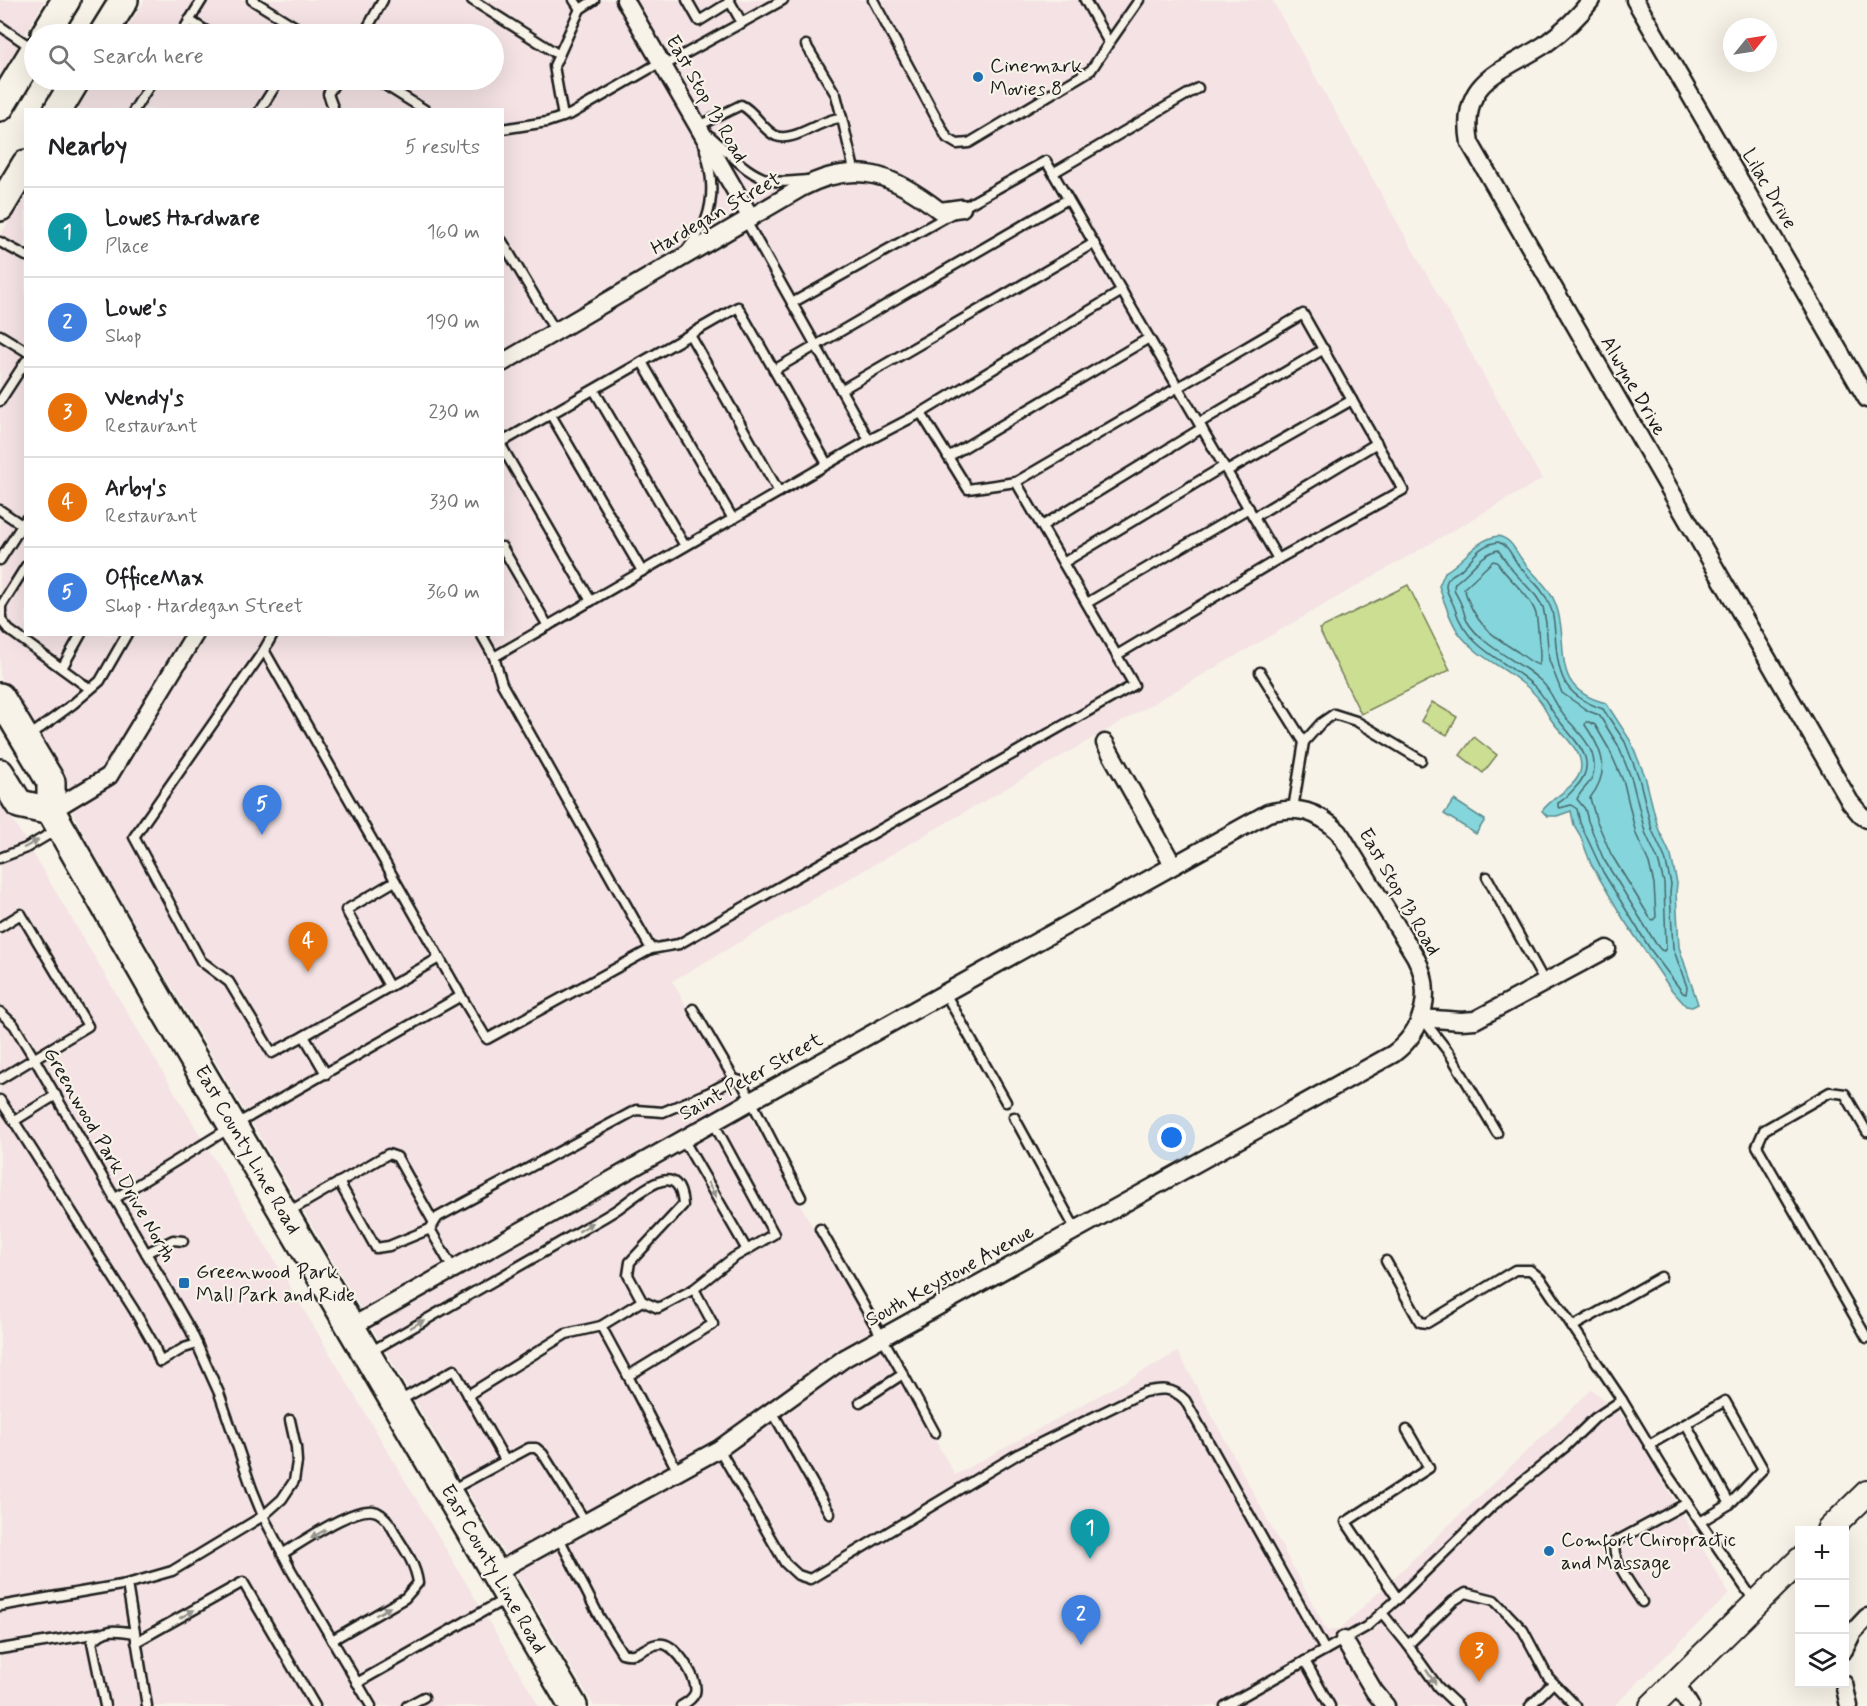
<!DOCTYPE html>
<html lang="en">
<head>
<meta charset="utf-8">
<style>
	:root { --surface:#fff; --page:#f2f2f2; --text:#202124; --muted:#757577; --line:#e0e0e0; --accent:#ea580c }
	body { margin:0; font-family:Mynerve,sans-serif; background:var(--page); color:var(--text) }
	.controls { position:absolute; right:18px; bottom:18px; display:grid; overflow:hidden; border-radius:0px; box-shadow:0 6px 24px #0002 }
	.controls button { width:54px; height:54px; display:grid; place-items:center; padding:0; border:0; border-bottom:2px solid var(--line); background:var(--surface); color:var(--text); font:30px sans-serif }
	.compass { position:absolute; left:1723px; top:18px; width:54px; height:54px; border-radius:50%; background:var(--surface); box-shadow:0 6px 24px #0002; rotate:60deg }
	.you { position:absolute; left:1172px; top:1138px; width:21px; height:21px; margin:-15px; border:4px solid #fff; border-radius:50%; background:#1a73e8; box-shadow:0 0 0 9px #1a73e833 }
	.badge { display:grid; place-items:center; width:39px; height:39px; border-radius:50%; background:var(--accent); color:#fff; font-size:20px; font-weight:700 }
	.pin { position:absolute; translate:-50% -50px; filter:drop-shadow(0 2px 3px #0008) }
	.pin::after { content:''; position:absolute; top:32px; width:21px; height:18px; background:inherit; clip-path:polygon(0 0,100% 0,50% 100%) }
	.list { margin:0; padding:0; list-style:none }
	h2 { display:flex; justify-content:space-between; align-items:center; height:78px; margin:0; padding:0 24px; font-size:26px }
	h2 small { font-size:20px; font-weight:400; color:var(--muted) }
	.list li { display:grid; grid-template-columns:39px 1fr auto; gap:18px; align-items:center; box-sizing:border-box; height:90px; padding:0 24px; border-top:2px solid var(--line) }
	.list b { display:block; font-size:22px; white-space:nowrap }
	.list p { margin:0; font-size:20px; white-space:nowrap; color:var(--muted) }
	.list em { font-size:20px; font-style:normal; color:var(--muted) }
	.icon { flex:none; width:33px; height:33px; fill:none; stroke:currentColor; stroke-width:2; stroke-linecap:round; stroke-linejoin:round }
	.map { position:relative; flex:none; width:1867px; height:1706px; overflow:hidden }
	.search { position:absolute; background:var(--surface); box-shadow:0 6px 24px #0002; left:24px; top:24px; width:480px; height:66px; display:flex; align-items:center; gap:15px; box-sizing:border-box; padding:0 21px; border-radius:33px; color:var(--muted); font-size:22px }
	.panel { position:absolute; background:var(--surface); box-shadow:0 6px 24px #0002; left:24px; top:108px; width:480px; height:528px; border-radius:0px }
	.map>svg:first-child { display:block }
	.built { fill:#f4e2e4 }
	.green { fill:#cbde92; stroke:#747d57; stroke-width:1.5 }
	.water { fill:#85d6dc; stroke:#5b8c8f; stroke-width:1.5 }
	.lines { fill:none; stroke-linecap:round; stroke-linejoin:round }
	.shore { stroke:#466669; stroke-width:1.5 }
	.service-casing { stroke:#1c1c1c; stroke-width:13 }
	.minor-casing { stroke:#1c1c1c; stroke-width:21 }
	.secondary-casing { stroke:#1c1c1c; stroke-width:28 }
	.primary-casing { stroke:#1c1c1c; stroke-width:32 }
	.service { stroke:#f7f3e8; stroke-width:8 }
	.minor { stroke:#f7f3e8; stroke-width:16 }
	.secondary { stroke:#f7f3e8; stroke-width:24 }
	.primary { stroke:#f7f3e8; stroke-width:27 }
	.oneway { fill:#94928c }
	.poi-dot { fill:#1f6fb2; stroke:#f7f3e8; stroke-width:2 }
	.labels { text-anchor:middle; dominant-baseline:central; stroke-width:4.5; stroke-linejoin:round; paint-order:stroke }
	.poi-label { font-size:20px; fill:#1c1c1c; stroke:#f7f3e8; text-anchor:start }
	.street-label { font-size:20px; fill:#1c1c1c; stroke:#f7f3e8 }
</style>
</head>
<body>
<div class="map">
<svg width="1867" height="1706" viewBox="0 0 1867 1706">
	<rect width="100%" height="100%" fill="#f7f3e8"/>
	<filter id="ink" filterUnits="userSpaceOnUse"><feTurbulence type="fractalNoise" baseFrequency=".0167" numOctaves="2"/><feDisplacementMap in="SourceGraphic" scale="12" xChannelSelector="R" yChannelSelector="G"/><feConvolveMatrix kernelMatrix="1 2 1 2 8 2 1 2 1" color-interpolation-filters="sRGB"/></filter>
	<g filter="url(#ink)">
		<!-- built -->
		<g class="built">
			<path d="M0 0H45L0 75Z"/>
			<path d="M145 0H1272L1542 479 672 981 955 1475 1178 1352 1327 1631 1341 1628 1592 1389 1628 1422 1729 1594 1614 1706H594L94 854 29 726 0 676V236L25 195 26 634H502V110L78 109 96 80H494V34H124Z"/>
			<path d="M0 798 539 1706H0Z"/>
		</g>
		<!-- green -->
		<g class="green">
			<path d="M1408 585 1450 670 1361 714 1319 629Z"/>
			<path d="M1432 702 1457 717 1447 735 1421 721Z"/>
			<path d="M1474 737 1497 755 1483 773 1460 755Z"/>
		</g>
		<!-- water -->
		<g class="water">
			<path d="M1498 536C1512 539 1515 551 1523 561 1534 576 1550 587 1556 605 1571 645 1547 689 1606 703L1630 740 1645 776 1658 828 1671 856 1677 883 1676 893 1679 947 1698 1004 1692 1007 1686 1006 1670 988 1624 920 1591 864 1580 835 1574 825 1571 811 1557 816H1547L1542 811C1552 797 1575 788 1580 772 1586 751 1560 734 1550 718 1546 713 1545 707 1541 702 1536 695 1529 688 1522 683 1501 665 1479 658 1461 636 1452 625 1443 600 1439 586L1445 572C1465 561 1474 540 1498 536Z"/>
			<path d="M1454 800 1485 820 1476 834 1444 814Z"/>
		</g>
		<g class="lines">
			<!-- shore -->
			<g class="shore">
				<path d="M1498 542C1509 545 1512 557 1519 566 1530 579 1544 589 1550 606 1554 614 1554 624 1555 633 1558 674 1561 695 1603 709L1625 742 1639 778 1652 830 1665 858 1671 884 1670 893 1673 948 1687 987 1686 994 1683 993 1650 949 1603 872 1580 823 1577 809 1571 805 1560 808 1558 806V803C1566 799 1569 794 1575 788 1602 761 1574 741 1558 719 1549 708 1545 696 1534 686 1505 659 1468 650 1455 609 1452 598 1439 586 1451 576 1453 574 1456 573 1459 571 1473 560 1477 545 1498 542Z"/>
				<path d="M1498 550 1513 571 1536 596 1543 607 1546 623 1549 660 1562 693 1588 711 1599 715 1618 745 1632 780 1645 832 1658 860 1664 883 1666 948 1664 951 1661 950 1656 944 1603 858 1588 821 1585 809 1577 799C1582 787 1594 784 1594 767 1595 746 1577 731 1565 717 1556 706 1552 692 1542 682 1519 660 1484 649 1467 621 1464 615 1464 610 1461 604 1458 596 1452 591 1455 583 1470 573 1480 554 1498 550Z"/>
				<path d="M1493 561 1497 562C1508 580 1530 594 1536 614 1538 623 1538 633 1539 642 1540 650 1541 659 1539 665 1531 663 1525 657 1518 652 1490 635 1473 621 1464 588Z"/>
				<path d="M1589 722 1595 725 1609 749 1624 783 1636 834 1649 863 1654 884 1656 917 1653 920 1650 918 1611 854 1596 819 1590 798C1611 771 1603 751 1585 725L1586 722Z"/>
			</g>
			<defs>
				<g id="service">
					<path d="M252 0 307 34"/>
					<path d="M472 0 559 55"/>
					<path d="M574 0 580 9 594 0"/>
					<path d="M687 0 699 21 730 2"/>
					<path d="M729 0 742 23"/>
					<path d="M873 0 947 138 957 144 969 143 1091 70 1109 43 1085 0"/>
					<path d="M189 20 211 34"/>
					<path d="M0 26 32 48"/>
					<path d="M181 34 202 0"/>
					<path d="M364 34 383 0"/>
					<path d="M1109 43 1139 0"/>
					<path d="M806 45 836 95 842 118"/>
					<path d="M663 66 783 0"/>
					<path d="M377 80 425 110"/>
					<path d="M134 110 153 80"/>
					<path d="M260 110 279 80"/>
					<path d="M334 110 328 94 337 80"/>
					<path d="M563 117 554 66 580 9"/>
					<path d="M698 126 741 105C756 112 761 129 776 136 794 143 822 118 842 118L855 174"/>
					<path d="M502 129 547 122 571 114 661 62"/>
					<path d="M710 136C730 153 747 176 774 181 785 183 797 181 807 180"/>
					<path d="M1053 173 1198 88"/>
					<path d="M502 241 556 332"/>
					<path d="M0 242 26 256"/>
					<path d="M685 252C692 242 702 231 706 220 715 196 712 173 705 150"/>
					<path d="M792 303 1046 161 1278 559 1117 655"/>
					<path d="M0 335 26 351"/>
					<path d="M690 335 779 492"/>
					<path d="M642 362 733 519"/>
					<path d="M774 370 827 464"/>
					<path d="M594 390 685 546"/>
					<path d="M841 390 1094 243"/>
					<path d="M0 401 26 361"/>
					<path d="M921 413 1122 291"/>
					<path d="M551 415 642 571"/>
					<path d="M1199 423 1324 349"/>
					<path d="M502 442 738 307 774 370 1068 199"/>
					<path d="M502 447 591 601"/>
					<path d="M948 457 1149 338"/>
					<path d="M1227 471 1352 400"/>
					<path d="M1016 482 1303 314 1403 490 1278 559"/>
					<path d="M0 510 22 525"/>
					<path d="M1254 517 1377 443"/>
					<path d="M1042 526 1202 428"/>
					<path d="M502 547 548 626"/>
					<path d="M0 560 26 519"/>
					<path d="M1063 563 1224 466"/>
					<path d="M26 566 1 606V620L9 630 90 689"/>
					<path d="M1087 603 1249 508"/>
					<path d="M481 634 494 657 502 684 651 949"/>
					<path d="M264 650 273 634"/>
					<path d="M494 657 869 440"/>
					<path d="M62 668 81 634"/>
					<path d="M1260 672 1304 742"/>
					<path d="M28 737 73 704 100 681 127 634"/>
					<path d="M1293 809 1304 742 1321 723 1334 714 1356 721 1421 760"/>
					<path d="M0 858 26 848 58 829"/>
					<path d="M1487 877 1545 983"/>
					<path d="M0 927 21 914 88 1026 0 1079"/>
					<path d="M389 986 346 910 395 881"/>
					<path d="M945 993 1006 1102"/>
					<path d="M693 1009 734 1079"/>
					<path d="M0 1012 14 1025 34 1058 191 1331 219 1393 252 1489 263 1516 291 1570 371 1706"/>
					<path d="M1422 1018 1450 1054 1497 1133"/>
					<path d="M304 1036 439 958"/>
					<path d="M326 1074 304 1036 272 1053 229 982 201 961 134 837 264 650 461 996"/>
					<path d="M56 1095 14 1121 134 1310 154 1345 160 1362 184 1348 197 1344"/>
					<path d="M0 1100 14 1121"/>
					<path d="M1014 1117 1076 1230"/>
					<path d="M1867 1132 1845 1094 1830 1092 1764 1130 1757 1146 1867 1338"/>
					<path d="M683 1139 747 1250"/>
					<path d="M339 1182 376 1248 389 1246 430 1229"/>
					<path d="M114 1199 233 1126 461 996 487 1039 651 949 679 944 1134 685 1016 482 968 489 921 413 869 440 746 221"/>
					<path d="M288 1212 388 1154 397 1157 434 1223"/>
					<path d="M820 1229 903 1374 860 1402"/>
					<path d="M146 1253 173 1240 183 1241"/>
					<path d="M1386 1261 1420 1322 1427 1323 1515 1270H1530L1540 1278 1622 1400"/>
					<path d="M453 1269 430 1229 438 1217 636 1110 663 1112 710 1092 734 1079 741 1081 801 1197"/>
					<path d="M601 1326 628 1376"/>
					<path d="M1572 1327 1661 1277"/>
					<path d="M370 1352 587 1227C598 1221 609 1215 619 1208 639 1194 679 1155 683 1205L630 1262 628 1275 642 1301 658 1308 694 1289"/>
					<path d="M903 1374 935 1433"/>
					<path d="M468 1395 566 1334 601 1326 642 1301"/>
					<path d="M399 1401 454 1370 505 1460"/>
					<path d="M772 1411 830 1514"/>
					<path d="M1686 1424 1730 1504"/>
					<path d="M1649 1445 1725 1401 1763 1469 1730 1504 1700 1522"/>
					<path d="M719 1449 785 1563 798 1575 810 1579 1018 1454 1144 1392C1161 1388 1172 1387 1185 1400L1325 1650"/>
					<path d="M678 1472 628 1376 713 1324 694 1289 733 1258 774 1234 713 1122"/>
					<path d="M451 1490 529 1448H536L543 1454 586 1523"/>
					<path d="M559 1538 600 1618 622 1653C640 1659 647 1642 663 1644 677 1646 699 1680 695 1693 692 1700 686 1703 681 1706"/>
					<path d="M282 1554C301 1543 357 1503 377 1512 387 1517 392 1527 397 1537 406 1551 416 1566 418 1583L405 1598 332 1640"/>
					<path d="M127 1584 147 1706"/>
					<path d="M1398 1599 1346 1522 1429 1468 1407 1430"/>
					<path d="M1642 1602C1633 1587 1610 1559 1615 1542L1687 1503"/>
					<path d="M0 1606 127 1584 172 1571 263 1516 282 1499 294 1481 297 1462 296 1447 290 1420"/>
					<path d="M1382 1613 1408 1645 1453 1601 1466 1593 1494 1600 1523 1630 1548 1677 1576 1706"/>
					<path d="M136 1642 243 1582 315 1706"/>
					<path d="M1408 1645 1438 1687 1458 1706"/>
					<path d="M0 1649 100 1633"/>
					<path d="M1305 1661 1330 1706"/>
					<path d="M357 1683 507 1598"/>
					<path d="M105 1706 92 1642C106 1627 117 1630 135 1633"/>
					<path d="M407 1706 424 1697"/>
					<path d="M1225 1706 1366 1627 1393 1603 1491 1507 1564 1448 1595 1418 1622 1400 1663 1468 1755 1602"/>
					<path d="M1530 1706 1553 1683"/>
				</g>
				<g id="minor">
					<path d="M625 0 751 218"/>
					<path d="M1591 0C1578 18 1562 32 1544 45 1500 73 1459 80 1470 143L1850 802 1861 815 1867 819"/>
					<path d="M1635 0 1867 399"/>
					<path d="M502 363 801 188C857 158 895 176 940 211L962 208"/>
					<path d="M1105 743 1173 865"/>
					<path d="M51 811 109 776 195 634"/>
					<path d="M1421 1018 1461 1021 1475 1020 1607 949"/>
					<path d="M351 1327 751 1101 1268 813C1298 805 1317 811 1339 832L1415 956C1434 991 1425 1030 1393 1054L845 1358 719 1449 496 1572"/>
					<path d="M1344 1640 1374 1691 1386 1706"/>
					<path d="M1844 1650 1853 1632 1867 1617"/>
					<path d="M1675 1682 1690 1706"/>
					<path d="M1844 1684 1849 1706"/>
				</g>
				<g id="secondary">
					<path d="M1829 1530 1867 1493"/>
					<path d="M1652 1706 1800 1560"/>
				</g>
				<g id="primary">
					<path d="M45 34 66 0"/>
					<path d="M103 34 124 0"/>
					<path d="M0 107 34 51"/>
					<path d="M58 110 76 80"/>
					<path d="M0 207 26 164"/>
					<path d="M0 697 51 782V811L163 1007 573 1706"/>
					<path d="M0 773 19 804 51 811"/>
				</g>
			</defs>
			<!-- service casing -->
			<use href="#service" class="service-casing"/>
			<!-- minor casing -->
			<use href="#minor" class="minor-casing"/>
			<!-- secondary casing -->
			<use href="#secondary" class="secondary-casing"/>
			<!-- primary casing -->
			<use href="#primary" class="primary-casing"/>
			<!-- service -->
			<use href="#service" class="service"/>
			<!-- minor -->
			<use href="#minor" class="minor"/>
			<!-- secondary -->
			<use href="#secondary" class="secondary"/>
			<!-- primary -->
			<use href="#primary" class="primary"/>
		</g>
		<!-- one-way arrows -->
		<defs><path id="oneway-solid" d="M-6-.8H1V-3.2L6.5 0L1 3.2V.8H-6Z" transform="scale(1.5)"/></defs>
		<g class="oneway">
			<use href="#oneway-solid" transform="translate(31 844) rotate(-28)"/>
			<use href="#oneway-solid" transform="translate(712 1190) rotate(60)"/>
			<use href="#oneway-solid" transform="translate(586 1227) rotate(-31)"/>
			<use href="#oneway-solid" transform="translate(417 1324) rotate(-30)"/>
			<use href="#oneway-solid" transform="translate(318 1534) rotate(150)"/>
			<use href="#oneway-solid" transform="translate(383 1611) rotate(-30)"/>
			<use href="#oneway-solid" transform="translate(187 1614) rotate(-29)"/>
			<use href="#oneway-solid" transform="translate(1431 1677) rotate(56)"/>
		</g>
	</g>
	<!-- markers -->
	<g class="poi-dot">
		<circle cx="978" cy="77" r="6"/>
		<rect x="178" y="1277" width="12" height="12" rx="3"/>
		<circle cx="1549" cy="1551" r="6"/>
	</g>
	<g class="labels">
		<!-- poi labels -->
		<g class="poi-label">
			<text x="990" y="66">Cinemark<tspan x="990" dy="23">Movies 8</tspan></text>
			<text x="196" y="1272">Greenwood Park<tspan x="196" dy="23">Mall Park and Ride</tspan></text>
			<text x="1561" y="1540">Comfort Chiropractic<tspan x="1561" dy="23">and Massage</tspan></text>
		</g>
		<!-- street labels -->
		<g class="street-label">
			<text transform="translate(706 99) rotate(60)">East Stop 13 Road</text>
			<text transform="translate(1769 189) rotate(60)">Lilac Drive</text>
			<text transform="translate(716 214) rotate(-30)">Hardegan Street</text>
			<text transform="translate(1633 386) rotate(60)">Alwyne Drive</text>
			<text transform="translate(1399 892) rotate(60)">East Stop 13 Road</text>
			<text transform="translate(751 1077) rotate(-29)">Saint Peter Street</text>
			<text transform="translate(247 1150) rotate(60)">East County Line Road</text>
			<text transform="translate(109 1155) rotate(60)">Greenwood Park Drive North</text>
			<text transform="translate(950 1276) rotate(-29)">South Keystone Avenue</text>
			<text transform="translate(493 1569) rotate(60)">East County Line Road</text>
		</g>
	</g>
</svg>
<div class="controls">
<button>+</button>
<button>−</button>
<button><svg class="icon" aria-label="layers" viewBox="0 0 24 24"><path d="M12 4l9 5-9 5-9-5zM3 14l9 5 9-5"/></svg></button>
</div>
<svg class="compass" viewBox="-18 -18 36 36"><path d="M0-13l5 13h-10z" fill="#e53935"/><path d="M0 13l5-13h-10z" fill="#757577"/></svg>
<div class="you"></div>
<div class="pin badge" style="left:1090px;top:1559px;background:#0f9aa8">1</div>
<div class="pin badge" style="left:1081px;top:1645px;background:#3f7fe0">2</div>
<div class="pin badge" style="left:1479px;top:1682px;background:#e8710a">3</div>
<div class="pin badge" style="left:308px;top:972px;background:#e8710a">4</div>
<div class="pin badge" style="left:262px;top:835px;background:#3f7fe0">5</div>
<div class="search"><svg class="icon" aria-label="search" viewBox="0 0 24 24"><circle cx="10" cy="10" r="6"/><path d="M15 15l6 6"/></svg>Search here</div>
<section class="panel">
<h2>Nearby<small>5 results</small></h2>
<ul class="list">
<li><span class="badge" style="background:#0f9aa8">1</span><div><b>Lowes Hardware</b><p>Place</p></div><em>160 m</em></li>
<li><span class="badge" style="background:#3f7fe0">2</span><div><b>Lowe's</b><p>Shop</p></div><em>190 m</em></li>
<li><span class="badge" style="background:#e8710a">3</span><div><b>Wendy's</b><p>Restaurant</p></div><em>230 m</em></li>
<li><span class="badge" style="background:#e8710a">4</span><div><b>Arby's</b><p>Restaurant</p></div><em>330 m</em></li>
<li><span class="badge" style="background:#3f7fe0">5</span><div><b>OfficeMax</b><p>Shop · Hardegan Street</p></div><em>360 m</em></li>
</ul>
</section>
</div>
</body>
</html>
